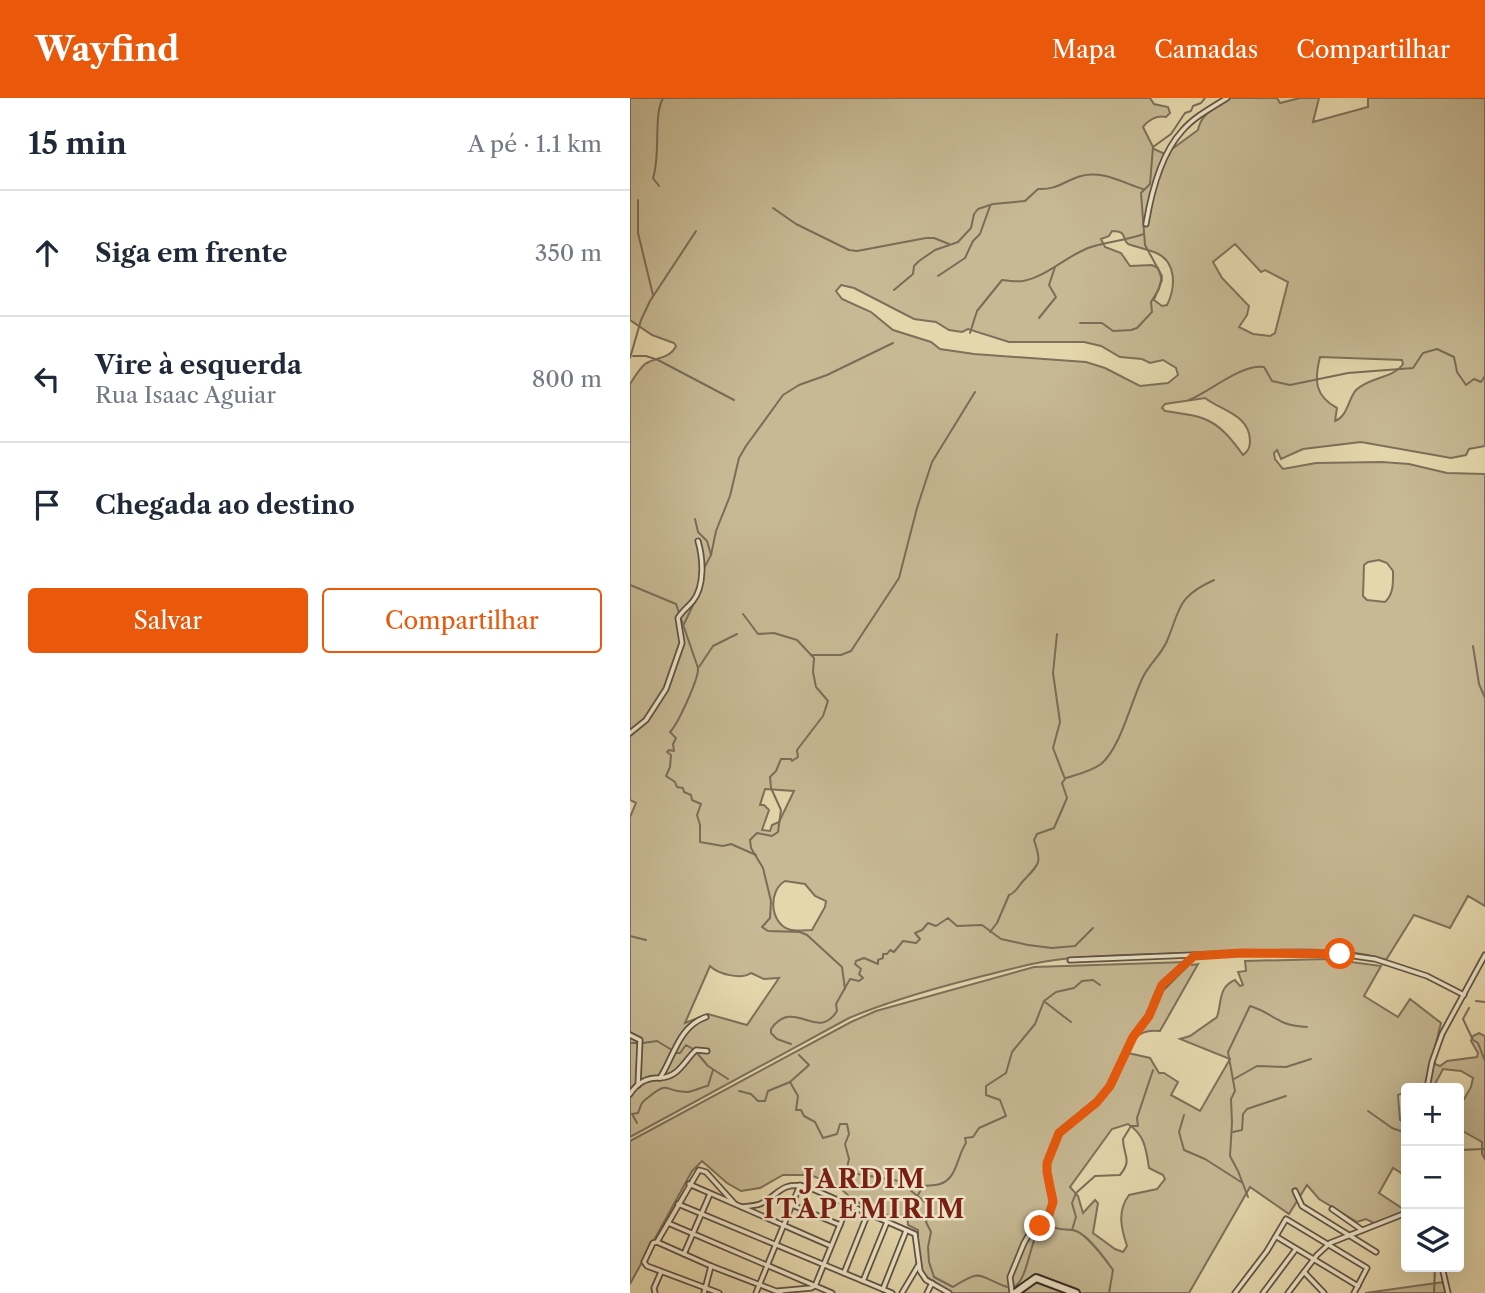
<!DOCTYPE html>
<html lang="pt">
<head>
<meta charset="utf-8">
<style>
	:root { --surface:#fff; --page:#f2f2f3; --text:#1f2937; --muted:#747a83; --line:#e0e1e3; --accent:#ea580c }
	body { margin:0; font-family:"Libre Caslon Text",serif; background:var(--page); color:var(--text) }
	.controls { position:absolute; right:21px; bottom:21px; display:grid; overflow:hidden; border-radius:7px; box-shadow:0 7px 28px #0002 }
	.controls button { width:63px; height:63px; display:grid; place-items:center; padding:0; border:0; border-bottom:2px solid var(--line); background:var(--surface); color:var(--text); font:35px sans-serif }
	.stop { position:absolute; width:21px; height:21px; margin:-16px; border:5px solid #ea580c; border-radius:50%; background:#fff }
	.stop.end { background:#ea580c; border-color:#fff; box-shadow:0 2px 7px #0008 }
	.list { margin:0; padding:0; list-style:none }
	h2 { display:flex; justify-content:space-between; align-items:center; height:91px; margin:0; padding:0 28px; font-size:30px }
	h2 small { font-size:23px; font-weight:400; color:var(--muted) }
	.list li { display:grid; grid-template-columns:46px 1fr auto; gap:21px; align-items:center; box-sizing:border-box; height:126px; padding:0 28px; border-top:2px solid var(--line) }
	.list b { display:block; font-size:26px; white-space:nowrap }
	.list p { margin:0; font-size:23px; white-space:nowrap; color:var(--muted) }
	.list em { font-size:23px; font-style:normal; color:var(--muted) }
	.actions { display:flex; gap:14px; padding:21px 28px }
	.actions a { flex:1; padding:16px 0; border:2px solid var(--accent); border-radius:7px; text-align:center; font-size:24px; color:var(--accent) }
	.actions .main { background:var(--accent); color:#fff }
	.icon { flex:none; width:38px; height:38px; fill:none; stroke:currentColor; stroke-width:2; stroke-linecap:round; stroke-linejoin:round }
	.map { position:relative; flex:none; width:855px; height:1195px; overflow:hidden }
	header { display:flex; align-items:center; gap:42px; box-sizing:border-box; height:98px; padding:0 35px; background:var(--accent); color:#fff }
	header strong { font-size:33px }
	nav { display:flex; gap:38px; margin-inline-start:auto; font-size:24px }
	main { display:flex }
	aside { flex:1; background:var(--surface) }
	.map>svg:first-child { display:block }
	.green { fill:#c7b994; stroke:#7e705a; stroke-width:2; fill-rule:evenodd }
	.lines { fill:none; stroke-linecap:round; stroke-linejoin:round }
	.stream { stroke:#7a6d58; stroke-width:2 }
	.street-casing { stroke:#605344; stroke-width:7 }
	.secondary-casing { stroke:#342721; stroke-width:10 }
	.street { stroke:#eee5c9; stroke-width:3.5 }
	.secondary { stroke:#eee5c9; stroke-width:6 }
	.route { stroke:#ea580c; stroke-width:9 }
	.labels { text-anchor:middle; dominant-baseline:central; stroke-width:5; stroke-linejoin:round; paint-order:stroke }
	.district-label { font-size:26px; font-weight:bold; letter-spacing:2px; fill:#7a1f14; stroke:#eee5c9 }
</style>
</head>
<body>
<header>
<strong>Wayfind</strong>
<nav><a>Mapa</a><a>Camadas</a><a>Compartilhar</a></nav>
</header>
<main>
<aside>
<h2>15 min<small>A pé · 1.1 km</small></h2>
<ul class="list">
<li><svg class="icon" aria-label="ahead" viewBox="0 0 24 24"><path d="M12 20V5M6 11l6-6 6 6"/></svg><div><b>Siga em frente</b></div><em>350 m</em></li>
<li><svg class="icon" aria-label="left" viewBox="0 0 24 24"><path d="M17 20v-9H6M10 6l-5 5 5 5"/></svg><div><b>Vire à esquerda</b><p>Rua Isaac Aguiar</p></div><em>800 m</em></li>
<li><svg class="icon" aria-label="arrive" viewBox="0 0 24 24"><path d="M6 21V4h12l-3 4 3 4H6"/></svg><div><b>Chegada ao destino</b></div></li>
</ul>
<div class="actions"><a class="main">Salvar</a><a>Compartilhar</a></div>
</aside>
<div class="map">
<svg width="855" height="1195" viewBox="0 0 855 1195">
	<rect width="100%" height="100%" fill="#e5d7ac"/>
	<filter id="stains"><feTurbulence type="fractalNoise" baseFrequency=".00286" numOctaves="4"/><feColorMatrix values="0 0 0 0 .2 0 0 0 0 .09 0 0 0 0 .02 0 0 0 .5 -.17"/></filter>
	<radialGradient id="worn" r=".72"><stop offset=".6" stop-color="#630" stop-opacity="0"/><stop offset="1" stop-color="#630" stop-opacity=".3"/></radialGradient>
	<!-- green -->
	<g class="green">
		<path d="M0 0H520L524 6 538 9 540 15 536 19C527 17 518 22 513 29L524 51 535 56 568 32C571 16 583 12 594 2V0H647L650 5 670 0H689L683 24 738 9V0H855V348L839 351 836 357 821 360 731 344 673 351 651 361 647 352 644 355 645 361 653 371 686 365 752 364 779 366 817 375 855 376V808L838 798 820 830 784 817 756 862C709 847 642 852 592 854 543 856 493 856 444 860 410 862 378 872 345 880 302 891 259 903 219 920L0 1039V719L6 705 0 702V286C4 280 9 271 15 266 25 259 40 261 46 248L44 245 22 237 0 222ZM482 133C498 133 491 140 498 146 506 149 516 151 524 154 547 162 546 189 537 207L532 208 524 202 532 182 528 170 522 167 500 168 491 155 475 149 471 141 479 138ZM605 146 631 174 635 172 658 184 645 235 640 238 623 236 609 229 617 217 619 208 592 180 583 164ZM211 187 224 190 284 221 306 224 319 232 332 234 338 231 379 244H454L471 248 490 259 512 261 520 265 533 262 546 270 548 277 538 285 510 288 475 270 456 264 344 256 310 251 301 244 263 232 241 214 212 201 206 193ZM690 259 772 262 773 266C764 280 739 279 726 292 718 301 718 318 705 323L707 310C685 298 684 283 690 259ZM575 300C592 313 620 317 620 343 620 350 618 353 613 357 587 321 578 319 535 313L532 310 535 306ZM749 462 757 465 763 473C763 484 764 496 755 504L737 502 733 498 734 467 738 464ZM135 691 164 693 149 724 142 727 140 733 132 732 139 712 134 707H130ZM155 783 175 786 185 798 196 803 195 809 182 832C175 832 165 834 158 831 140 824 138 793 155 783ZM80 868C88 876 111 882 121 875L134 881 149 880 117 927 78 916 55 925Z"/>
		<path d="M698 861 751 868 734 898 768 919 780 901 811 925 804 953 805 966 810 968 817 963 847 959 848 955 841 943 843 938 849 935 855 938V1061L852 1056V1044L829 1031V1010L841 989 843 980 831 973 813 971 805 986 791 990H776V994L768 997 770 1022 776 1026V1078L763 1070 749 1095 776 1113 748 1127 736 1121 727 1124 689 1101 677 1087 659 1116 620 1089 559 1195H320L293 1176 288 1155V1132L278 1127 277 1116 264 1120 224 1103 207 1087 180 1077H153L130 1090 111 1093 97 1085 72 1063 62 1073 0 1186V1043L221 924 246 913 404 869 557 864 562 867 568 866 530 933C511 931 504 938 498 955L520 960 529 975H534L548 984 541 997 570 1013 600 961 550 941 560 938 587 919C592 904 588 889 605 882L610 888 613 887 608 874 616 873 615 863ZM498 1026C515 1037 516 1051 519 1070L533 1077 535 1081 527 1091 499 1097C487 1113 491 1130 497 1148L493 1154 485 1151 463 1135 468 1105 465 1102 453 1115 448 1098 440 1089 482 1031Z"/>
		<path d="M813 1184 816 1195H735Z"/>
	</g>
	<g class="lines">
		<!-- stream -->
		<g class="stream">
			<path d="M29 88 23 80C31 57 23 18 33 0"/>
			<path d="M8 102V135L23 197"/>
			<path d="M143 110 166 126 219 152 227 153 296 140H304L319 146"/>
			<path d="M308 178 335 160 343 143 350 136 360 108"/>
			<path d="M264 192 283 176 284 168 289 163 305 152 328 144 341 130 344 116 348 111 363 106 395 103 408 91C427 92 434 83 451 78 472 72 493 85 513 91"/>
			<path d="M409 220 426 199 419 187 425 169"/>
			<path d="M450 225H472L483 233 501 232 507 230 522 214 521 204 529 191 532 178 515 147 511 95 520 86 523 49 541 36 555 15 561 13 563 8 571 5 575 0"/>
			<path d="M340 235 347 213 372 182C379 183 386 184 393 183 418 178 437 157 461 149 478 144 497 142 514 136"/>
			<path d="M3 258H16L28 262 104 302"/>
			<path d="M0 260 11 222 20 203 66 133"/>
			<path d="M559 302C581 293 611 266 634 269L642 283 660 287 718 275 783 270 793 255 807 251 824 259 827 274 836 287 844 281 851 284 855 278"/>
			<path d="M65 421 68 434 77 443 81 457"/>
			<path d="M72 474 81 457 86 433 100 398 109 360 116 348 153 297 169 287 197 277 263 245"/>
			<path d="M0 487 46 506 68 570C69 580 48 626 40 634L46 640 43 646 44 653 39 652 37 654 41 657 40 669 36 678 45 684 47 689 53 690 54 694 61 697 62 702 71 706 67 717 70 727V744L93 748 101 746 126 757"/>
			<path d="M113 516 128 536 144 535 167 542 184 560 183 574 186 589 198 603 193 618 167 652 168 659 162 663 161 661H151L146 673 140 679 141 690 151 712 148 734 142 738 127 735 120 742 121 750 133 770 141 803 140 820 132 829 138 833 170 834 177 837 212 869 215 891"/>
			<path d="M54 526 65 503"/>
			<path d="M843 548 849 586 855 600"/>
			<path d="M181 557H211L221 553 269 480 287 410 302 364 345 294"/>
			<path d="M69 569 83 548 107 536"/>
			<path d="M436 680C446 677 462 673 471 666 491 649 501 603 513 579 520 565 531 557 537 543 551 509 547 499 584 482"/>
			<path d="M360 834 367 825 379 797C386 795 388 788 394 782 410 765 412 765 404 742L407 736 424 730 437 700 432 685 435 681 423 650 430 624 423 575 427 536"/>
			<path d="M0 838 16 842"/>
			<path d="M846 903 855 904"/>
			<path d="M415 904 441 924"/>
			<path d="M839 910 833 921 843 942 848 945 855 963"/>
			<path d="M0 945H7"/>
			<path d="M13 945 27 943 42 952"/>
			<path d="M161 946 147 941 141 935V931C164 898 187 945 207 913L206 906 220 881 229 883 233 880 229 876 231 871 225 866 226 863 234 860 248 866V862L253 860V856H257L260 852 264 854 273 843 286 845 290 841 285 835 292 832 298 825 306 828 318 820 327 828 352 827 371 841 398 847 422 850 445 848 463 830"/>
			<path d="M46 955H50L56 947 63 951"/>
			<path d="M67 955 78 968 98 981"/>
			<path d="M604 981 627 968 656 969 681 961"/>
			<path d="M160 984 168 998 166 1012H171L174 1018 185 1024 193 1040 207 1036 210 1026H217L219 1036 215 1046 219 1061 216 1074 269 1083 301 1109 302 1111 296 1124 301 1134 298 1149 299 1164 304 1179 323 1189C353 1170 347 1178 377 1189"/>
			<path d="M109 993 121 996 128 1003H135L138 993 160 984 179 967 169 957"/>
			<path d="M738 1013 762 1030 776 1035"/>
			<path d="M554 1017 549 1034 554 1052 575 1061 611 1084"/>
			<path d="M7 1025 2 1016 8 1015C12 1004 11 1005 20 998 39 982 35 994 56 994 64 994 70 989 78 988L83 972"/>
			<path d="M603 1034 612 1032 613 1016 617 1011 656 998"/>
			<path d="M829 1052 855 1051"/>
			<path d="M288 1097 293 1088C298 1087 304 1088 310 1086 327 1081 327 1058 336 1045L335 1040 343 1039 349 1030 376 1018 370 1002 356 997V988L376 975 382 954 405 926 414 903 426 894 444 890 452 883 463 882 470 887"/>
			<path d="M618 1099 608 1073 600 1058 602 1025 601 1001 605 993 598 954 620 908C644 915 646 928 677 929"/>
			<path d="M442 1132 446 1119 442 1105 446 1095 465 1078 490 1077C503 1061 493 1058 493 1041L501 1028H508L507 1020 523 972"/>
			<path d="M384 1189C400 1180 399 1135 414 1129 420 1127 425 1130 430 1131 436 1132 441 1131 446 1133 459 1138 475 1161 483 1172L479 1195"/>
			<path d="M804 1195 805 1169"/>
		</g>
		<defs>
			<g id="street">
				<path d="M516 126C521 96 531 56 552 33 564 19 581 10 597 0"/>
				<path d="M0 635 16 622 36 591 52 545 48 520C52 513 58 509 63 503 75 488 73 460 68 443"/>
				<path d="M440 862 611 855 710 856 745 861 797 878 834 897"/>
				<path d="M0 937 10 942 8 987"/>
				<path d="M30 980C49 979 54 963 66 952L77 953"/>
				<path d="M797 990 802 964 812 936 855 857"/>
				<path d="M0 996C7 985 17 979 30 980 44 958 49 928 76 919"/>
				<path d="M59 1086 201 1148"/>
				<path d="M665 1093 672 1108 746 1154"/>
				<path d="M48 1106 262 1195"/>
				<path d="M162 1107 210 1127"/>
				<path d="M112 1109C118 1108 125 1108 130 1106 150 1097 149 1083 178 1089L285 1136 290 1173 296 1182 319 1195"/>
				<path d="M702 1111 732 1132"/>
				<path d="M38 1125 202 1195"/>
				<path d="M647 1139 728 1188"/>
				<path d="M27 1144 81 1168 151 1195"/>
				<path d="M54 1156 80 1096"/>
				<path d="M812 1169 818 1195"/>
				<path d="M674 1174 694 1195"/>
				<path d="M214 1175 238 1115"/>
				<path d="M233 1183 257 1124"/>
				<path d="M253 1191 276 1133"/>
				<path d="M148 1193 181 1190 185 1188 218 1107"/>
				<path d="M25 1195 24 1190 31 1174"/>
				<path d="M74 1195 81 1168"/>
				<path d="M89 1195 17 1168 14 1164 23 1145 27 1144 69 1072 76 1074 104 1105"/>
				<path d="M126 1195 170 1087"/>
				<path d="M272 1195 288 1168"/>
				<path d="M297 1195 302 1185"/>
				<path d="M382 1195 380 1179 394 1145 401 1133 414 1126 419 1119 423 1100 417 1074V1065L429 1035 467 1004 480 988 503 939 519 917 528 894 564 858"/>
				<path d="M605 1195 637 1153 656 1121 737 1170 724 1195"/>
				<path d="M633 1195 666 1151"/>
				<path d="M658 1195 687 1157 700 1145 776 1115"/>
			</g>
			<path id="secondary" d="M385 1195 406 1180 446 1195"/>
		</defs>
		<!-- street casing -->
		<use href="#street" class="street-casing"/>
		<!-- secondary casing -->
		<use href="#secondary" class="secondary-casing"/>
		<!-- street -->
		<use href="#street" class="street"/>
		<!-- secondary -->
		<use href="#secondary" class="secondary"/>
	</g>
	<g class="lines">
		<!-- route -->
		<path class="route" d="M410 1128 417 1123 423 1104 417 1074V1065L429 1035 467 1004 480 988 503 939 519 918 532 887 564 858 611 855 710 856"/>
	</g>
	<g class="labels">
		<!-- district labels -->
		<g class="district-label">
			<text x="235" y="1081">JARDIM<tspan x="235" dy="30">ITAPEMIRIM</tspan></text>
		</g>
	</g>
	<rect width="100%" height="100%" filter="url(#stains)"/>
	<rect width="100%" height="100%" fill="url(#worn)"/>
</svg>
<div class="controls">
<button>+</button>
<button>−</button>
<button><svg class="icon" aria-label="layers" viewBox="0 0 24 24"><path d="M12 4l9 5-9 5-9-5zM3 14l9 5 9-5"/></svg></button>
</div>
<div class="stop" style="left:710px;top:856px"></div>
<div class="stop end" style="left:410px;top:1128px"></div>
</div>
</main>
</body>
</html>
